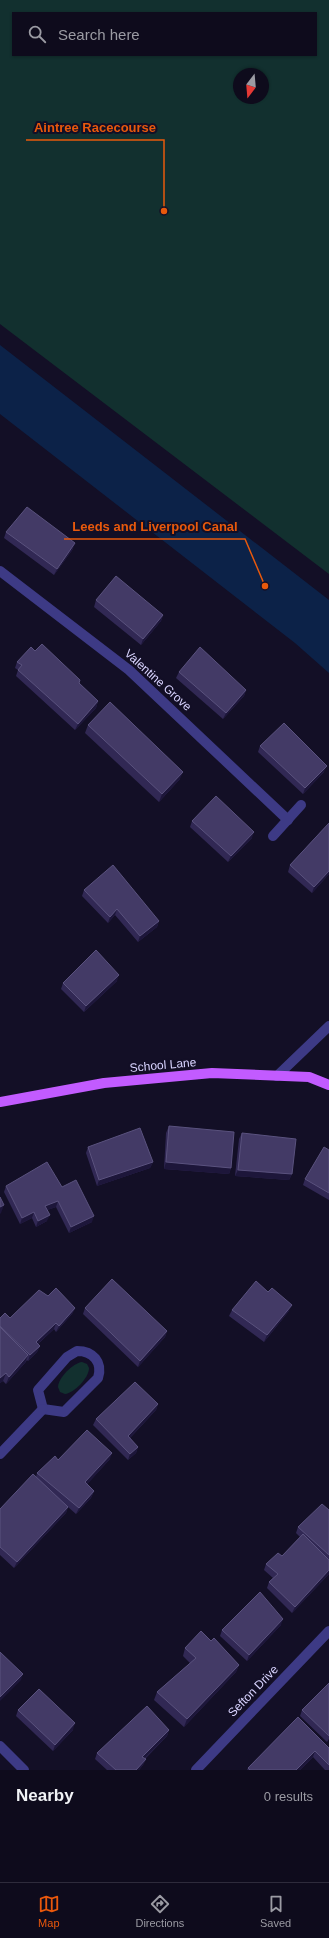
<!DOCTYPE html>
<html lang="en">
<head>
<meta charset="utf-8">
<style>
	:root { --surface:#0e0b1c; --page:#1c1929; --text:#f1f3f6; --muted:#9b9ba3; --line:#2e2b3b; --accent:#ea580c }
	body { margin:0; font-family:Arial,sans-serif; background:var(--page); color:var(--text) }
	.compass { position:absolute; left:233px; top:68px; width:36px; height:36px; border-radius:50%; background:var(--surface); box-shadow:0 1px 3px #0004; rotate:196deg }
	.list { margin:0; padding:0; list-style:none }
	h2 { display:flex; justify-content:space-between; align-items:center; height:52px; margin:0; padding:0 16px; font-size:17px }
	h2 small { font-size:13px; font-weight:400; color:var(--muted) }
	.icon { flex:none; width:22px; height:22px; fill:none; stroke:currentColor; stroke-width:2; stroke-linecap:round; stroke-linejoin:round }
	.map { position:relative; flex:none; width:329px; height:1770px; overflow:hidden }
	.search { position:absolute; background:var(--surface); box-shadow:0 1px 3px #0004; left:12px; right:12px; top:12px; height:44px; display:flex; align-items:center; gap:10px; box-sizing:border-box; padding:0 14px; border-radius:0px; color:var(--muted); font-size:15px }
	.sheet { height:112px; background:var(--surface) }
	nav { display:flex; justify-content:space-around; align-items:center; box-sizing:border-box; height:56px; border-top:1px solid var(--line); background:var(--surface); font-size:11px; color:var(--muted) }
	nav a { display:grid; justify-items:center; gap:2px }
	nav .on { color:var(--accent) }
	.map>svg:first-child { display:block }
	.green { fill:#12302f; fill-rule:evenodd }
	.water { fill:#0c2248 }
	.lines { fill:none; stroke-linecap:round; stroke-linejoin:round }
	.minor { stroke:#3d3a85; stroke-width:10 }
	.major { stroke:#c25bff; stroke-width:10 }
	.wall { fill:#312854 }
	.shaded-wall { fill:#1d163a }
	.building { fill:#433a66; stroke:#5a527e }
	.labels { text-anchor:middle; dominant-baseline:central; stroke-width:4; stroke-linejoin:round; paint-order:stroke }
	.street-label { font-size:12px; fill:#d9d4ff; stroke:#130f26 }
	.leader { fill:none; stroke:#e8590c; stroke-width:1.5 }
	.callout-dot { fill:#e8590c; stroke:#130f26; stroke-width:1.5 }
	.callout-label { font-size:13px; text-anchor:middle; font-weight:bold; fill:#e8590c; stroke:#130f26; stroke-width:4; stroke-linejoin:round; paint-order:stroke }
</style>
</head>
<body>
<div class="map">
<svg width="329" height="1770" viewBox="0 0 329 1770">
	<rect width="100%" height="100%" fill="#130f26"/>
	<!-- green -->
	<g class="green">
		<path d="M0 0H329V574L0 324ZM13 13H316V55H13ZM239 74H263V98H239Z"/>
		<path d="M82 1362 87 1364 89 1368C89 1378 74 1393 65 1394L60 1392 58 1387C58 1378 73 1363 82 1362Z"/>
	</g>
	<!-- water -->
	<path class="water" d="M0 345 329 600V673L295 643 0 414Z"/>
	<g class="lines">
		<!-- minor -->
		<g class="minor">
			<path d="M0 571 129 670 288 820"/>
			<path d="M273 836 301 805"/>
			<path d="M277 1076 329 1026"/>
			<path d="M77 1351C93 1351 103 1362 98 1378L64 1412 43 1409 38 1390 67 1357Z"/>
			<path d="M0 1454 43 1409"/>
			<path d="M0 1746 24 1770"/>
			<path d="M196 1770 329 1631"/>
		</g>
		<!-- major -->
		<path class="major" d="M0 1102 104 1083 212 1073 309 1077 329 1085"/>
	</g>
	<!-- wall -->
	<g class="wall">
		<path d="M6 532 73 549 54 575 4 538Z"/>
		<path d="M96 600 163 615 161 621 141 645 94 607Z"/>
		<path d="M17 662 79 683 98 701 96 708 75 730 16 676 18 670 15 668Z"/>
		<path d="M179 672 246 690 244 696 223 719 176 678Z"/>
		<path d="M88 725 180 779 159 802 85 733Z"/>
		<path d="M260 746 324 772 303 794 258 752Z"/>
		<path d="M192 821 252 838 228 862 190 827Z"/>
		<path d="M329 823V874L312 893 288 872 290 865Z"/>
		<path d="M84 890 159 921 157 927 138 942 115 915 108 923 82 896Z"/>
		<path d="M117 981 84 1012 61 989 63 983Z"/>
		<path d="M169 1126 231 1168 229 1174 164 1169 166 1133Z"/>
		<path d="M242 1133 292 1174 289 1180 235 1176 239 1139Z"/>
		<path d="M88 1147 153 1162 150 1168 97 1186 86 1153Z"/>
		<path d="M329 1150V1200L303 1185 305 1179Z"/>
		<path d="M6 1186 62 1187 92 1222 69 1233 56 1207 47 1210V1221L36 1227 32 1218 20 1224 4 1192Z"/>
		<path d="M268 1292 289 1311 264 1342 229 1316 232 1310Z"/>
		<path d="M48 1296 75 1308 72 1314 56 1332 54 1329 38 1344 40 1346 37 1352 28 1361 27 1360 25 1363 6 1384 3 1381 0 1383V1318H10Z"/>
		<path d="M85 1308 167 1331 165 1337 138 1367 83 1314Z"/>
		<path d="M158 1404 156 1410 130 1438 138 1447 136 1453 128 1460 93 1425 96 1419Z"/>
		<path d="M110 1459 87 1484 94 1491 91 1498 76 1514 68 1507 66 1513 14 1568 0 1555V1509L36 1477 37 1473 58 1460Z"/>
		<path d="M329 1510V1574L292 1613 267 1588 269 1582 273 1578 264 1570 266 1564 282 1556 300 1537 296 1533 298 1527Z"/>
		<path d="M281 1625 247 1661 220 1636 222 1630Z"/>
		<path d="M211 1641 239 1665 236 1672 184 1727 154 1700 157 1692 190 1663 183 1656 185 1648Z"/>
		<path d="M329 1683V1739L327 1742 300 1716 302 1710Z"/>
		<path d="M18 1710 73 1730 53 1751 16 1716Z"/>
		<path d="M298 1717 329 1748V1770H325L313 1757 300 1770H247L248 1768Z"/>
		<path d="M169 1730 167 1736 145 1759H146L143 1765 139 1770H107L95 1759 97 1753Z"/>
	</g>
	<!-- shaded-wall -->
	<g class="shaded-wall">
		<path d="M75 543 73 549 54 575 57 569Z"/>
		<path d="M163 615 161 621 141 645 143 639Z"/>
		<path d="M246 690 244 696 223 719 226 713Z"/>
		<path d="M98 701 96 708 75 730 78 724Z"/>
		<path d="M327 766 324 772 303 794 305 788Z"/>
		<path d="M183 772 180 779 159 802 162 794Z"/>
		<path d="M254 832 252 838 228 862 231 856Z"/>
		<path d="M329 871V874L312 893 314 887Z"/>
		<path d="M117 909 115 915 108 923 110 917Z"/>
		<path d="M159 921 157 927 138 942 140 936Z"/>
		<path d="M119 975 117 981 84 1012 86 1006Z"/>
		<path d="M153 1162 150 1168 97 1186 99 1180Z"/>
		<path d="M166 1162 231 1168 229 1174 164 1169Z"/>
		<path d="M238 1170 292 1174 289 1180 235 1176Z"/>
		<path d="M58 1201 56 1207 42 1212 45 1206Z"/>
		<path d="M4 1205 1 1213 0 1214V1207Z"/>
		<path d="M34 1212 32 1218 20 1224 22 1218Z"/>
		<path d="M50 1215 47 1221 36 1227 38 1221Z"/>
		<path d="M94 1216 92 1222 69 1233 71 1227Z"/>
		<path d="M292 1305 289 1311 264 1342 267 1335Z"/>
		<path d="M75 1308 72 1314 56 1332 59 1326Z"/>
		<path d="M56 1323 54 1329 33 1348 36 1342Z"/>
		<path d="M167 1331 165 1337 138 1367 140 1361Z"/>
		<path d="M40 1346 37 1352 28 1361 30 1355Z"/>
		<path d="M28 1355 25 1363 6 1384 9 1377Z"/>
		<path d="M6 1373 3 1381 0 1383V1378Z"/>
		<path d="M158 1404 156 1410 126 1442 128 1436Z"/>
		<path d="M138 1447 136 1453 128 1460 130 1454Z"/>
		<path d="M112 1453 110 1459 83 1489 85 1482Z"/>
		<path d="M94 1491 91 1498 76 1514 79 1508Z"/>
		<path d="M68 1507 66 1513 14 1568 17 1562Z"/>
		<path d="M329 1570V1574L292 1613 295 1607Z"/>
		<path d="M283 1619 281 1625 247 1661 249 1655Z"/>
		<path d="M239 1665 236 1672 184 1727 187 1719Z"/>
		<path d="M23 1674 21 1680 0 1701V1697Z"/>
		<path d="M75 1723 73 1730 53 1751 55 1745Z"/>
		<path d="M169 1730 167 1736 140 1763 142 1757Z"/>
		<path d="M315 1751 313 1757 300 1770H296Z"/>
		<path d="M146 1759 143 1765 139 1770H136Z"/>
	</g>
	<!-- building -->
	<g class="building">
		<path d="M27 507 75 543 57 569 6 532Z"/>
		<path d="M116 576 163 615 143 639 96 600Z"/>
		<path d="M42 644 80 680 79 683 98 701 78 724 18 670 22 665 17 662 31 647 35 651Z"/>
		<path d="M200 647 246 690 226 713 179 672Z"/>
		<path d="M110 702 183 772 162 794 88 725Z"/>
		<path d="M284 723 327 766 305 788 260 746Z"/>
		<path d="M216 796 254 832 231 856 192 821Z"/>
		<path d="M329 823V871L314 887 290 865Z"/>
		<path d="M113 865 159 921 140 936 117 909 110 917 84 890Z"/>
		<path d="M96 950 119 975 86 1006 63 983Z"/>
		<path d="M169 1126 234 1132 231 1168 166 1162Z"/>
		<path d="M140 1128 153 1162 99 1180 88 1147Z"/>
		<path d="M242 1133 296 1139 292 1174 238 1170Z"/>
		<path d="M324 1147 329 1150V1193L305 1179Z"/>
		<path d="M47 1162 62 1187 76 1180 94 1216 71 1227 58 1201 45 1206 50 1215 38 1221 34 1212 22 1218 6 1186Z"/>
		<path d="M0 1197 4 1205 0 1207Z"/>
		<path d="M112 1279 167 1331 140 1361 85 1308Z"/>
		<path d="M256 1281 268 1292 272 1288 292 1305 267 1335 232 1310Z"/>
		<path d="M56 1288 75 1308 59 1326 56 1323 36 1342 40 1346 30 1355 0 1326V1318L5 1313 10 1318 39 1290 48 1296Z"/>
		<path d="M0 1327 28 1355 9 1377 6 1373 0 1378Z"/>
		<path d="M135 1382 158 1404 128 1436 138 1447 130 1454 96 1419Z"/>
		<path d="M87 1430 112 1453 85 1482 94 1491 79 1508 37 1473 55 1456 58 1460Z"/>
		<path d="M33 1474 68 1507 17 1562 0 1547V1509Z"/>
		<path d="M322 1504 329 1510V1555L298 1527Z"/>
		<path d="M303 1534 329 1560V1570L295 1607 269 1582 278 1574 266 1564 278 1553 282 1556Z"/>
		<path d="M260 1592 283 1619 249 1655 222 1630Z"/>
		<path d="M201 1631 211 1641 214 1638 239 1665 187 1719 157 1692 196 1658 185 1648Z"/>
		<path d="M0 1652 23 1674 0 1697Z"/>
		<path d="M329 1683V1736L302 1710Z"/>
		<path d="M39 1689 75 1723 55 1745 18 1710Z"/>
		<path d="M147 1706 169 1730 142 1757 146 1759 136 1770H116L97 1753Z"/>
		<path d="M298 1717 329 1748V1765L315 1751 296 1770H250L248 1768Z"/>
	</g>
	<g class="labels">
		<!-- street labels -->
		<g class="street-label">
			<text transform="translate(158 680) rotate(42)">Valentine Grove</text>
			<text transform="translate(163 1065) rotate(-5)">School Lane</text>
			<text transform="translate(253 1691) rotate(-46)">Sefton Drive</text>
		</g>
	</g>
	<!-- callouts -->
	<path class="leader" d="M164 211L164 140H26M265 586L245 539H64"/>
	<g class="callout-dot">
		<circle cx="164" cy="211" r="4"/>
		<circle cx="265" cy="586" r="4"/>
	</g>
	<g class="callout-label">
		<text x="95" y="132">Aintree Racecourse</text>
		<text x="155" y="531">Leeds and Liverpool Canal</text>
	</g>
</svg>
<svg class="compass" viewBox="-18 -18 36 36"><path d="M0-13l5 13h-10z" fill="#e53935"/><path d="M0 13l5-13h-10z" fill="#9b9ba3"/></svg>
<div class="search"><svg class="icon" aria-label="search" viewBox="0 0 24 24"><circle cx="10" cy="10" r="6"/><path d="M15 15l6 6"/></svg>Search here</div>
</div>
<section class="sheet">
<h2>Nearby<small>0 results</small></h2>
<ul class="list">
</ul>
</section>
<nav>
<a class="on"><svg class="icon" aria-label="map" viewBox="0 0 24 24"><path d="M3 6l6-2 6 2 6-2v14l-6 2-6-2-6 2zM9 4v14M15 6v14"/></svg>Map</a>
<a><svg class="icon" aria-label="directions" viewBox="0 0 24 24"><path d="M12 3l9 9-9 9-9-9zM9 14v-3h6M13 9l2 2-2 2"/></svg>Directions</a>
<a><svg class="icon" aria-label="saved" viewBox="0 0 24 24"><path d="M7 4h10v16l-5-4-5 4z"/></svg>Saved</a>
</nav>
</body>
</html>
